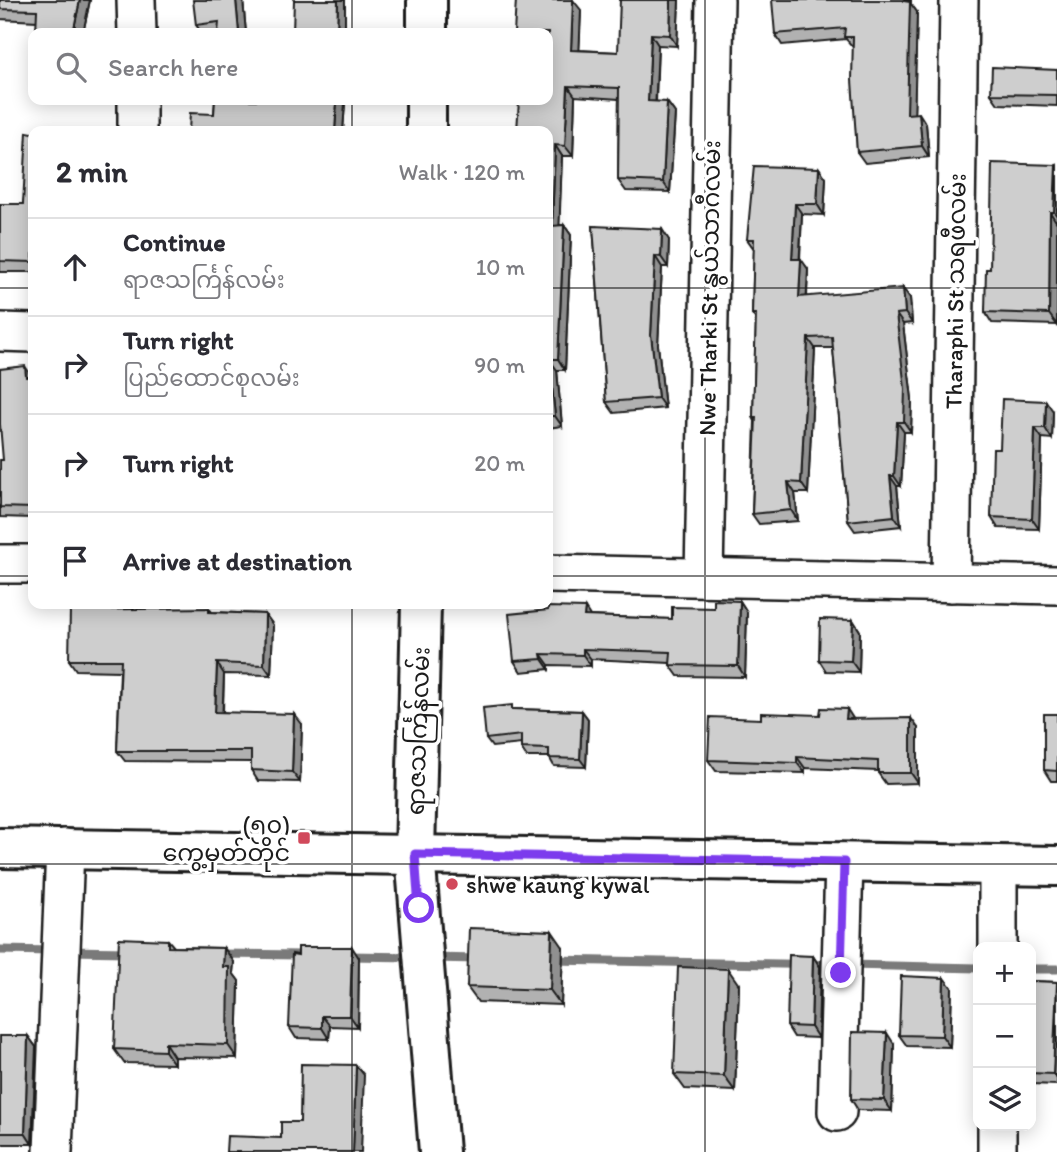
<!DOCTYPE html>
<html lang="en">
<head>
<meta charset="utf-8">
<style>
	:root { --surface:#fff; --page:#f7f7f7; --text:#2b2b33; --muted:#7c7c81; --line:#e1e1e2 }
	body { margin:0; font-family:Itim,"Noto Sans Myanmar",sans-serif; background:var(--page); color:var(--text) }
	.controls { position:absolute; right:21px; bottom:21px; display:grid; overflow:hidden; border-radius:14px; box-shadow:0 4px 18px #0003 }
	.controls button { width:63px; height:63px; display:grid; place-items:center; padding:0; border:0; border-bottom:2px solid var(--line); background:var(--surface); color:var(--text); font:35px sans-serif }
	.stop { position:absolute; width:21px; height:21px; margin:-16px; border:5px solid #7c3aed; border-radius:50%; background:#fff }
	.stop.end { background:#7c3aed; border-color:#fff; box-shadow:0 2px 7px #0008 }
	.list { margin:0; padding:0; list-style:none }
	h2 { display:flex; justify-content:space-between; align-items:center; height:91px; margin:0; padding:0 28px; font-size:30px }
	h2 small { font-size:23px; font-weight:400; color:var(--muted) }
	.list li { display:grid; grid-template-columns:46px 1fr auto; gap:21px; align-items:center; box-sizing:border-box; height:98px; padding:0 28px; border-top:2px solid var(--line) }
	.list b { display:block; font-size:26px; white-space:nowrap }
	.list p { margin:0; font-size:23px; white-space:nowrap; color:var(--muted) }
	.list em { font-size:23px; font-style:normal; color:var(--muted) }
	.icon { flex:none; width:38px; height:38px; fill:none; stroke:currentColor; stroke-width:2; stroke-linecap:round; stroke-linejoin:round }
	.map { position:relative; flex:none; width:1057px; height:1152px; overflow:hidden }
	.search { position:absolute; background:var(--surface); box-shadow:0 4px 18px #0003; left:28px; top:28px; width:525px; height:77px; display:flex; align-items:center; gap:18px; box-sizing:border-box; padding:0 24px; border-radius:14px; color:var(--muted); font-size:26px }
	.panel { position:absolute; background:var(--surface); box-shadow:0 4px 18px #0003; left:28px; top:126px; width:525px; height:483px; border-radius:14px }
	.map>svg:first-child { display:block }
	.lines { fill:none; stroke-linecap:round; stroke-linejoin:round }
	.stream { stroke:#7a7a7a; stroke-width:9 }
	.minor-casing { stroke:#1c1c1c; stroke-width:42 }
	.major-casing { stroke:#1c1c1c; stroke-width:44 }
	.minor { stroke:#fff; stroke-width:37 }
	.major { stroke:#fff; stroke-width:38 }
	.wall { fill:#b1b1b1; stroke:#1c1c1c; stroke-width:2 }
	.shaded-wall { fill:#909090; stroke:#1c1c1c; stroke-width:2 }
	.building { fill:#cecece; stroke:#1c1c1c; stroke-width:2 }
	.route { stroke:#7c3aed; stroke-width:9 }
	.grid { fill:none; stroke:#1c1c1c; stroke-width:2; stroke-opacity:0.55 }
	.poi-dot { fill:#d1495b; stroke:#fff; stroke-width:2.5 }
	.labels { text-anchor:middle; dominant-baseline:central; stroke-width:7; stroke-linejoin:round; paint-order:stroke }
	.street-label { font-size:24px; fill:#1c1c1c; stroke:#fff }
	.poi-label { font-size:24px; fill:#1c1c1c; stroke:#fff; text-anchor:end }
</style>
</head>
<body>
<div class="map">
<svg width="1057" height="1152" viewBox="0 0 1057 1152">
	<rect width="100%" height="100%" fill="#fff"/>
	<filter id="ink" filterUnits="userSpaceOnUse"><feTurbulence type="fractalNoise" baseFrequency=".0143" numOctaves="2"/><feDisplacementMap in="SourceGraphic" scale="14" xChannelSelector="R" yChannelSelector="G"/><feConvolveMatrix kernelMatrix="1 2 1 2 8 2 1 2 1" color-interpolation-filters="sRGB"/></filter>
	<g filter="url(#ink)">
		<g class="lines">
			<!-- stream -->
			<g class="stream">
				<path d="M0 950 54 951"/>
				<path d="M68 951 128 952"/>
				<path d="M219 954 303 955"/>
				<path d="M348 956 415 957"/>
				<path d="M432 958 478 959"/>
				<path d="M551 960 835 965"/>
				<path d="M849 965 978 968"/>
				<path d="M1031 969H1057"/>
			</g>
			<defs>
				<g id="minor">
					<path d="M136 0 137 33"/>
					<path d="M137 100V131"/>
					<path d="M0 332 33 333"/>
					<path d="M0 564H33"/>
					<path d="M548 574 1057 585"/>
					<path d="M704 577 715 0"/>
					<path d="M951 583 959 0"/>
					<path d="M998 947V865"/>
					<path d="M837 1112 844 862"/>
					<path d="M53 1152 65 848"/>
					<path d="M997 1152V1126"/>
				</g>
				<g id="major">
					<path d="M427 33V0"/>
					<path d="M426 131V100"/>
					<path d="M421 604 415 854 439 1152"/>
					<path d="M0 848 1057 866"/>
				</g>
			</defs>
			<!-- minor casing -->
			<use href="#minor" class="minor-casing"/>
			<!-- major casing -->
			<use href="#major" class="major-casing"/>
			<!-- minor -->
			<use href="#minor" class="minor"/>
			<!-- major -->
			<use href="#major" class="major"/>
		</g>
		<!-- wall -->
		<g class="wall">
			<path d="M0 0H90L83 33H36L37 21 0 19Z"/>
			<path d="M243 0 246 33H202L196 25Z"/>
			<path d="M679 0 677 46 658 45 656 102H667L675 113 670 192 626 191 618 180 619 99 575 96 573 156H562L559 225H564L571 235 565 370H557L562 426 548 428V100L581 10 579 50 618 52Z"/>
			<path d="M911 4 917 12 914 113 926 124 929 157 865 163 857 152 853 47 846 39 782 45 775 34Z"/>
			<path d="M1057 70V106L998 104 991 94Z"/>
			<path d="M215 100H355V103H345L343 131H189L214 114Z"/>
			<path d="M33 133V272H0V204H23Z"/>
			<path d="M1057 166V325L992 323 985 312 990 269Z"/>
			<path d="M819 168 826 178 824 215 802 214 800 259 808 269 807 297 910 298 912 323 903 324 912 399 911 432H904L901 486H897L901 526 855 531 848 521 833 348H815L808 493H795L798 521 759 524 752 514 755 421 753 417 756 320 752 314 754 249 747 239Z"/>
			<path d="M593 226 669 240 668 267H662L658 345 665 408 614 413 606 402Z"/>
			<path d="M32 377H33V518L0 517V460H3Z"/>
			<path d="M1053 411 1052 439 1042 438 1039 529 998 528 991 517 1000 449Z"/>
			<path d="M740 601 747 612 745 677 678 676 670 665V663L591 659V666L549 665V669L521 672 514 661 590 616 672 619Z"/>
			<path d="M209 608 212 612 265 614 273 625 271 675 224 674 223 712 302 724 300 782 258 781 251 770V762L125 761 117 751 120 671 76 670 69 660Z"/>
			<path d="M853 620 860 631 859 672 826 671 819 660Z"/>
			<path d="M514 709 582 711 588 719 586 767 554 766 549 757H527L521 748V744L492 747 486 739Z"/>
			<path d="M1057 714V781H1051L1044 770Z"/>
			<path d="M820 715 918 728V783L886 784 878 773V771L805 768V773L716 771 708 760 761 719Z"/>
			<path d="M168 940 174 947 224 948 234 962 233 973 239 981 237 1058 174 1057V1064L124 1063 114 1049Z"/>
			<path d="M563 947 561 1005 478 1002 467 987Z"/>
			<path d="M813 956 820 967 818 1038 794 1037 787 1026Z"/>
			<path d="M359 958 358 1027 330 1026 329 1039 296 1038 289 1027Z"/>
			<path d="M1031 981 1057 982V1085L1031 1084Z"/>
			<path d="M739 985 735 1091 685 1089 674 1074Z"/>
			<path d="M952 988 950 1047 907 1046 899 1035Z"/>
			<path d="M0 1036H28L36 1047 32 1144H0Z"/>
			<path d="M894 1044 892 1111 858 1110 851 1099Z"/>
		</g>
		<!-- shaded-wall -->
		<g class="shaded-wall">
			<path d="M80 0H90L83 33H73Z"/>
			<path d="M236 0H243L246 33H239Z"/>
			<path d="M338 0H345V33H337Z"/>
			<path d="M573 0 581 10 579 60 571 50Z"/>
			<path d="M671 0H679L677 46 670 35Z"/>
			<path d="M903 0H911V4L917 12 914 125 907 114Z"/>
			<path d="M651 34 658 45 655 112 648 101Z"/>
			<path d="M568 86 575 96 573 156 565 146Z"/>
			<path d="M337 100H342L345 103 343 131H335Z"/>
			<path d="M667 102 675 113 670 192 663 182Z"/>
			<path d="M919 113 926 124 929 157 922 146Z"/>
			<path d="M555 145 562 156 559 236 552 226Z"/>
			<path d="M1056 165 1057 166V216L1054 212Z"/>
			<path d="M819 168 826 178 824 215 817 204Z"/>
			<path d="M795 204 802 214 799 269 792 259Z"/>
			<path d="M1050 212 1057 223V325L1049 314Z"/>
			<path d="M564 225 571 235 565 370 558 359Z"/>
			<path d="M662 229 669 240 668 267 661 257Z"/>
			<path d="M655 256 662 267 658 345 665 408 658 398 651 335Z"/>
			<path d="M801 259 808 269 806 308 799 297Z"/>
			<path d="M903 288 910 298 912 323 905 313Z"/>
			<path d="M896 314 903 324 912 399 911 432 904 422Z"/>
			<path d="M808 338 815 348 808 493 801 483Z"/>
			<path d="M549 359 557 370 562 426 555 416Z"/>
			<path d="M25 366 32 377H26Z"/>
			<path d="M1046 401 1053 411 1052 439 1045 428Z"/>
			<path d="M897 422 904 432 901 486 894 476Z"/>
			<path d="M1035 428 1042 438 1039 529 1032 519Z"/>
			<path d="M890 476 897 486 901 526 894 516Z"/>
			<path d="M788 482 795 493 798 521 791 510Z"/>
			<path d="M740 601 747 612 745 677 738 666Z"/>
			<path d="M585 608 592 619 584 616Z"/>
			<path d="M265 614 273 625 271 675 264 665Z"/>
			<path d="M853 620 860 631 859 672 851 661Z"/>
			<path d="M583 649 591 659V666L583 655Z"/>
			<path d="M541 654 549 665V669L542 659Z"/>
			<path d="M217 663 224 674 222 723 215 712Z"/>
			<path d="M847 709 854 720 846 719Z"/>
			<path d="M582 711 588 719 586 767 580 759Z"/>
			<path d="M294 714 302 724 300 782 292 772Z"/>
			<path d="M911 718 918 728V783L911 773Z"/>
			<path d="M797 757 805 768V773L797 763Z"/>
			<path d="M552 931 563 947 561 1005 550 990Z"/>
			<path d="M352 947 359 958 358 1027 350 1016Z"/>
			<path d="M224 948 234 962 233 973 239 981 237 1058 228 1045 223 967Z"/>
			<path d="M813 956 820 967 818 1038 811 1027Z"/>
			<path d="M728 969 739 985 735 1091 724 1076Z"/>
			<path d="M944 978 952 988 950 1047 942 1036Z"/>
			<path d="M1057 983V1079L1053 1074Z"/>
			<path d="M322 1016 330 1026 329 1039 322 1028Z"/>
			<path d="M887 1033 894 1044 892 1111 884 1100Z"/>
			<path d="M28 1036 36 1047 32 1144 25 1133Z"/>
			<path d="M165 1043 174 1057V1064L165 1051Z"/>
			<path d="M356 1065 364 1075 361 1152H353Z"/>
		</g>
		<!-- building -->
		<g class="building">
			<path d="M0 0H80L73 33H36L37 10 0 9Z"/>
			<path d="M193 0H236L239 33H218L219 22 196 25Z"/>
			<path d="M294 0H338L337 33H293Z"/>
			<path d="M516 0H573L571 50 618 52 620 0H671L670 35 651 34 648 101 667 102 663 182 618 180 619 88 568 86 565 146 555 145 552 226 564 225 558 359H549L555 416H548V131H517L519 100H548V33H514Z"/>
			<path d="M772 0H903V1L910 2 907 114 919 113 922 146 857 152 852 80 853 37H844L845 28 775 34Z"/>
			<path d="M992 67 1057 70V95L991 94Z"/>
			<path d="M215 100H337L335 131H189L190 113 214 114Z"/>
			<path d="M27 132 33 133V262L0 261V204H23Z"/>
			<path d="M992 163 1056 165 1054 212H1050L1049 314 985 312 986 269H990Z"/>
			<path d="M754 166 819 168 817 204H795L792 259H801L799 297 903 288 905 313 896 314 905 389 904 422H897L894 476H890L894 516 848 521 832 337 808 338 801 483 788 482 791 510 752 514 756 417H753L756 314H752L754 239H747Z"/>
			<path d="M593 226 662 229 661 257 655 256 651 335 658 398 606 402Z"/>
			<path d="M25 366 26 377H33V508L0 507V460H3L0 424V369Z"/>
			<path d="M1002 399 1046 401 1045 428H1035L1032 519 991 517 993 449H1000Z"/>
			<path d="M714 600 740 601 738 666 670 665 671 652 583 649V655L541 654 542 659 514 661 509 614 548 610V607L585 608 584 616 672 619V607L714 608Z"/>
			<path d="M209 608V612L265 614 264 665 217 663 215 712 294 714 292 772 251 770V751H117L121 660H69L70 610Z"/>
			<path d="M820 619 853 620 851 661 819 660Z"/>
			<path d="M512 705V709L582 711 580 759 549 758V749L521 748V735L486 739 483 708Z"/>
			<path d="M821 708 847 709 846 719 911 718V773H878V761L797 757V763L708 760 710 717 761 719V713L820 715Z"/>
			<path d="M1044 714H1057V771L1044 770Z"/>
			<path d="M469 928 552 931 550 990 467 987Z"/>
			<path d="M119 938 168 940V947L224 948 223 967H229L228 1045 165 1043V1051L114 1049Z"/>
			<path d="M298 947H352L350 1016H322V1028L289 1027 292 954 298 955Z"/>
			<path d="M789 955 813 956 811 1027 787 1026Z"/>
			<path d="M678 967 728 969 724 1076 674 1074Z"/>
			<path d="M901 976 944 978 942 1036 899 1035Z"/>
			<path d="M1031 981 1057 982 1053 1074 1031 1073Z"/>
			<path d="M852 1032 887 1033 884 1100 851 1099Z"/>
			<path d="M0 1036H28L25 1133H0Z"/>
			<path d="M301 1064 356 1065 353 1152H226L227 1136 281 1138V1122H300Z"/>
		</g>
	</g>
	<g class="lines" filter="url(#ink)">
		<!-- route -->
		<path class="route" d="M419 908 415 854 844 862 841 973"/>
	</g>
	<!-- grid -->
	<path class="grid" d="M352 0V33M705 0V1152M352 100V131M0 288H33M548 288H1057M0 576H33M548 576H1057M352 604V1152M0 864H1057"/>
	<!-- markers -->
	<g class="poi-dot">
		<rect x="297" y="831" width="14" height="14" rx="3.5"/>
		<circle cx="452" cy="884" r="7"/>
	</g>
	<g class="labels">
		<!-- street labels -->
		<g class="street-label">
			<text transform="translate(709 288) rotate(-89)">Nwe Tharki St နွယ်သာဂီလမ်း</text>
			<text transform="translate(955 291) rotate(-89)">Tharaphi St သရဖီလမ်း</text>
			<text transform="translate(418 731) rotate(-88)">ရာဇသင်္ကြန်လမ်း</text>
		</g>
		<!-- poi labels -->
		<g class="poi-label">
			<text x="290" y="824">(၅၀)<tspan x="290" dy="28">ကွေ့မှတ်တိုင်</tspan></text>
			<text x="466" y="884" text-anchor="start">shwe kaung kywal</text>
		</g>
	</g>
</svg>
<div class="controls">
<button>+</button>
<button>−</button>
<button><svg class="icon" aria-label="layers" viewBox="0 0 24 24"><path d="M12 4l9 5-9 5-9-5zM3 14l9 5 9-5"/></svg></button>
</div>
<div class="stop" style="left:419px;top:908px"></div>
<div class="stop end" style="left:841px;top:973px"></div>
<div class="search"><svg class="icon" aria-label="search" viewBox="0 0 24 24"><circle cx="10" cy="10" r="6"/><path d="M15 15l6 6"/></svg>Search here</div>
<section class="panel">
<h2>2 min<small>Walk · 120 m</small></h2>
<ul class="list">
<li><svg class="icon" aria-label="ahead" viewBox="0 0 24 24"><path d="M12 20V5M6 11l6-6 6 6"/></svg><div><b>Continue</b><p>ရာဇသင်္ကြန်လမ်း</p></div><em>10 m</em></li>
<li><svg class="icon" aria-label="right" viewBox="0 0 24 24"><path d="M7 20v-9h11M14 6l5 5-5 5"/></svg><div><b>Turn right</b><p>ပြည်ထောင်စုလမ်း</p></div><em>90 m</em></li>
<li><svg class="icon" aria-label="right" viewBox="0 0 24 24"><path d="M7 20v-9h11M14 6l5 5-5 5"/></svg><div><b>Turn right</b></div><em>20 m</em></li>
<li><svg class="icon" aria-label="arrive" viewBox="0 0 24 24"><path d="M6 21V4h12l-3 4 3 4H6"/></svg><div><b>Arrive at destination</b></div></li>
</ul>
</section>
</div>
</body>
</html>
